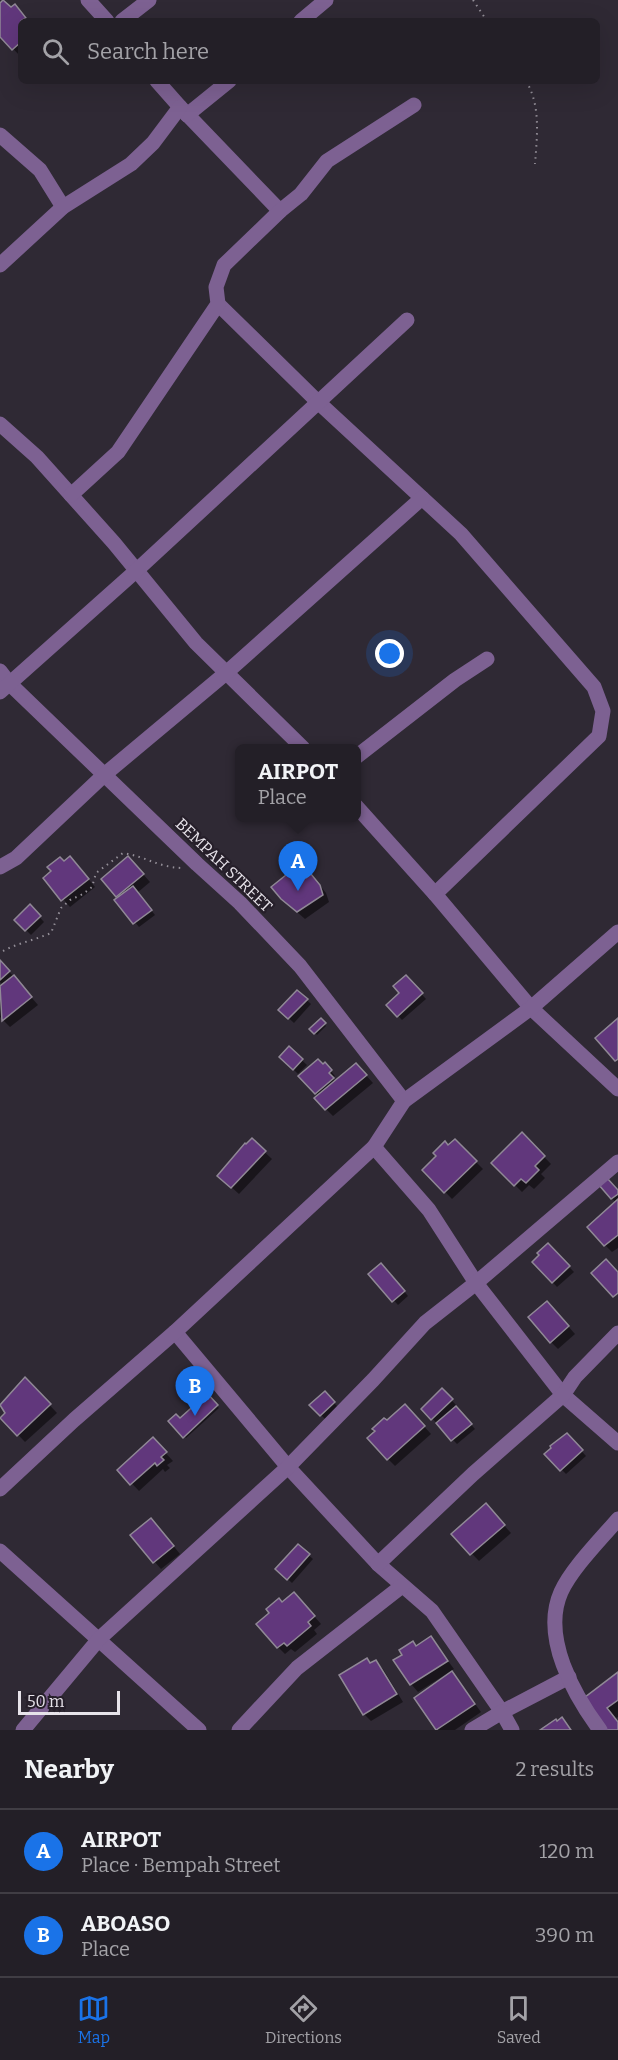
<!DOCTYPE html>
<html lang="en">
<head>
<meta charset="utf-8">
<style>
	:root { --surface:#231f27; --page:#2b272f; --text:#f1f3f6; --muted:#a3a2a7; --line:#403d44; --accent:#1a73e8 }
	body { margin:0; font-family:Bitter,serif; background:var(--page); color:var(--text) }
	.scale { position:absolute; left:18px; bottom:15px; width:102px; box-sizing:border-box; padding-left:6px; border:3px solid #e7e3ea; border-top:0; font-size:16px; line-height:21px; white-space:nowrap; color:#e7e3ea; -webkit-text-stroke:4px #261f2a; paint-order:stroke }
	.you { position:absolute; left:390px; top:654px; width:21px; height:21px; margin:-15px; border:4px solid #fff; border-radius:50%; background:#1a73e8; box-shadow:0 0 0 9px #1a73e833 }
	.badge { display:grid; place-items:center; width:39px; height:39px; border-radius:50%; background:var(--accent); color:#fff; font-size:20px; font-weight:700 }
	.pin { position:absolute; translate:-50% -50px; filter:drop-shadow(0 2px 3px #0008) }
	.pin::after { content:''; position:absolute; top:32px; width:21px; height:18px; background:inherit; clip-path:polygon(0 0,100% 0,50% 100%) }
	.popup { position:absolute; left:235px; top:744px; width:126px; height:78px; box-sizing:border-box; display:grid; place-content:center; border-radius:9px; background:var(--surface); filter:drop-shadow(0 2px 4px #0005); font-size:20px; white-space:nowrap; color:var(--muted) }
	.popup b { font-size:22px; color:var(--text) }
	.popup::after { content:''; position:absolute; left:50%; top:100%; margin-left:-12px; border:12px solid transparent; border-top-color:var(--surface) }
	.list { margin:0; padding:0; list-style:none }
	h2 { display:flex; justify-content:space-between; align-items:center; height:78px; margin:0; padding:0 24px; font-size:26px }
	h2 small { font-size:20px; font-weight:400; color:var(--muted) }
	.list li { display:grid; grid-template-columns:39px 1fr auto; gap:18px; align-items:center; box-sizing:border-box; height:84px; padding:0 24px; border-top:2px solid var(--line) }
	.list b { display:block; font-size:22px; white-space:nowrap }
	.list p { margin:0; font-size:20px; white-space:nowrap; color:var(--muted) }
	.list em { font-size:20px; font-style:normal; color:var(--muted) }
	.icon { flex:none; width:33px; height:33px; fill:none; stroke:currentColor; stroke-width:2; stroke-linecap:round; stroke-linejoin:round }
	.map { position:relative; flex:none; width:618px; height:1730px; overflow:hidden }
	.search { position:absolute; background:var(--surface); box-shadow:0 6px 24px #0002; left:18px; right:18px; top:18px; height:66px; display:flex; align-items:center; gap:15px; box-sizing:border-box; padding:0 21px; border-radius:9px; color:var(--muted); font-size:22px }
	.sheet { height:246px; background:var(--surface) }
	nav { display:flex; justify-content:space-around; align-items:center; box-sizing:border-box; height:84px; border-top:2px solid var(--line); background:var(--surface); font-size:16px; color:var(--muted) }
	nav a { display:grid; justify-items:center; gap:3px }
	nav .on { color:var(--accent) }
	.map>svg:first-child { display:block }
	.shadow { fill:#0007 }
	.building { fill:#61377c; stroke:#908896; stroke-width:1.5 }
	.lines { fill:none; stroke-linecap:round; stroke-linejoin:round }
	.path { stroke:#948f98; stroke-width:2; stroke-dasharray:1.5 4.5; stroke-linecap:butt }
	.minor { stroke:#7d6192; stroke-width:15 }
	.labels { text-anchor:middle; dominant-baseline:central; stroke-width:4.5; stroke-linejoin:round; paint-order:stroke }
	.street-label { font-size:16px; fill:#e7e3ea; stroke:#261f2a }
</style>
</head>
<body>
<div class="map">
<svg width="618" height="1730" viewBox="0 0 618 1730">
	<rect width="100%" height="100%" fill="#2f2934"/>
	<!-- shadow -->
	<g class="shadow">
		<path d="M0 5 22 13 28 21H21L20 56 0 35Z"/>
		<path d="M64 863 77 865 95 887 70 907 45 878Z"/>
		<path d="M135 865 150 882 137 893 155 915 139 927 116 900 119 898 103 879Z"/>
		<path d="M306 880 318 883 326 893 329 902 305 919 290 906Z"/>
		<path d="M30 906 44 922 31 935 16 920Z"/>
		<path d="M0 961 38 1005 10 1027 0 1017V988L3 985 0 982Z"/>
		<path d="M406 977 426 999 402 1020 388 1005 401 993Z"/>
		<path d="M298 992 311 1004 294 1023 280 1010Z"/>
		<path d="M321 1020 326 1026 317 1035 311 1029Z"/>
		<path d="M289 1048 307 1065 298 1074 281 1057Z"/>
		<path d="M325 1064 335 1076 332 1078 336 1082 363 1072 373 1083 333 1116 326 1109 319 1096 301 1076Z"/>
		<path d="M522 1134 551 1164 541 1174 545 1178 534 1189 529 1185 522 1192 493 1163Z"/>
		<path d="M252 1140 272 1159 239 1194 219 1176Z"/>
		<path d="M455 1141 483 1169 452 1199 424 1170Z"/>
		<path d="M601 1185 618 1192V1248L612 1252 605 1245 616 1203Z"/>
		<path d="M548 1245 574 1272 557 1287 534 1262Z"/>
		<path d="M385 1269 408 1296 398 1305 370 1274Z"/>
		<path d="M554 1310 575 1334 558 1349 551 1342Z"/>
		<path d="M25 1379 57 1413 25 1442 2 1418Z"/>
		<path d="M442 1390 456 1405 454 1406 475 1429 457 1444 423 1409Z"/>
		<path d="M204 1393 219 1408 186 1438 170 1421 180 1420 201 1401Z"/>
		<path d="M324 1393 339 1408 326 1420 311 1405Z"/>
		<path d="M412 1413 431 1434 395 1466 388 1459 387 1422Z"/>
		<path d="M567 1435 586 1456 566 1474 546 1454Z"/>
		<path d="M160 1447 173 1461 167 1465 170 1468 165 1472 163 1469 139 1491 119 1470Z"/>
		<path d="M493 1513 511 1533 479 1561 453 1534Z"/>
		<path d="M158 1527 180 1554 161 1569 132 1536Z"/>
		<path d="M298 1546 313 1559 292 1583 277 1569Z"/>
		<path d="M301 1601 321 1624 314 1630 317 1634 295 1652 291 1649 285 1654 278 1647 283 1603Z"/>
		<path d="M431 1638 454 1669 418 1692 411 1684 396 1661Z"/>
		<path d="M367 1660 371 1664 376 1662 383 1669 403 1702 371 1721 364 1714Z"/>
		<path d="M452 1673 481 1712 455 1730H438L416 1698Z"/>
		<path d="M618 1674V1717L616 1718 618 1721V1730L582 1701Z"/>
	</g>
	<!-- building -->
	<g class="building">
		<path d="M3 0 11 7 15 4 26 18 21 21V42L12 50 0 37V3Z"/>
		<path d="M70 856 89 879 61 901 43 878 51 871 47 867 60 857 64 861Z"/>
		<path d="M128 856 144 874 116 897 101 879Z"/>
		<path d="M296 867 306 878 311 874 320 885 323 895 297 912 281 899 271 887Z"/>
		<path d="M133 886 152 910 133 924 114 900Z"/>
		<path d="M30 904 41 916 25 931 14 920Z"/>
		<path d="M0 960 10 971 0 980Z"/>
		<path d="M14 975 32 997 2 1021 0 986Z"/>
		<path d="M406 975 423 993 397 1017 386 1005 399 993 393 986Z"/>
		<path d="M297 990 308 999 288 1019 278 1010Z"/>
		<path d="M321 1018 326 1023 314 1034 309 1029Z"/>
		<path d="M618 1018V1059L615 1061 595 1038Z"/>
		<path d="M289 1046 303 1059 293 1070 279 1057Z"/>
		<path d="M318 1059 323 1064 325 1062 332 1070 329 1073 334 1078 315 1094 298 1076Z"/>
		<path d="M356 1063 367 1075 325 1110 314 1098Z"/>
		<path d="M522 1132 545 1156 535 1166 539 1170 526 1183 521 1179 514 1186 491 1163Z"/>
		<path d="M252 1138 266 1151 231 1188 217 1176 245 1143 246 1144Z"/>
		<path d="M455 1139 477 1161 444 1193 422 1170 436 1156 433 1153 445 1141 448 1145Z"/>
		<path d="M607 1178 618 1190V1194L611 1199 599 1185Z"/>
		<path d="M618 1199V1235L604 1246 587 1227Z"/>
		<path d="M548 1243 570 1266 552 1283 532 1262 539 1255 537 1253Z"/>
		<path d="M606 1259 618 1272V1293L613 1297 591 1273Z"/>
		<path d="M381 1263 405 1291 392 1302 368 1274Z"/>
		<path d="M547 1301 569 1326 550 1343 528 1317Z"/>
		<path d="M25 1377 51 1404 17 1436 0 1418 5 1413 0 1405Z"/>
		<path d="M442 1388 453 1399 431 1420 421 1409Z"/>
		<path d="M205 1391 218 1405 183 1438 168 1421 176 1414 180 1418 199 1401 192 1394Z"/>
		<path d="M325 1391 335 1402 320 1416 309 1405Z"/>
		<path d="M405 1404 425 1426 387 1460 367 1438 375 1431 372 1429 384 1418 387 1420Z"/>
		<path d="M456 1406 472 1424 451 1441 436 1423Z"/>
		<path d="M567 1433 583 1450 560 1471 544 1454 551 1448 550 1446Z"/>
		<path d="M153 1437 167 1452 161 1457 164 1460 157 1466 155 1463 130 1485 117 1470Z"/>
		<path d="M486 1503 505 1525 470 1555 451 1534Z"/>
		<path d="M151 1518 174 1546 153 1563 130 1535Z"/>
		<path d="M298 1544 310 1554 287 1580 275 1569Z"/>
		<path d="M294 1592 315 1616 308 1622 311 1626 287 1646 284 1643 277 1648 256 1624 269 1613 266 1609 279 1598 282 1602Z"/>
		<path d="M431 1636 448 1661 410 1685 393 1660 402 1655 399 1650 413 1641 416 1646Z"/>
		<path d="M367 1658 370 1663 376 1660 397 1694 363 1715 339 1675Z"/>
		<path d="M452 1671 475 1704 436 1730 414 1698Z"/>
		<path d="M618 1672V1700L607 1708 618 1722V1730H602L580 1701Z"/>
		<path d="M562 1717 571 1730H540L556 1719 557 1721Z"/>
	</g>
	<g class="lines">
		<!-- path -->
		<g class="path">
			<path d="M473 0 487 21"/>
			<path d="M526 81C541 105 537 137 535 164"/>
			<path d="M3 951C18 943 35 940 51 933L61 908 70 900 83 894 92 887 96 873 123 853C144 856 158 867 181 868"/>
		</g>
		<!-- minor -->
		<g class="minor">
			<path d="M88 0 107 21"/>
			<path d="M122 21 149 0"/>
			<path d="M301 21 326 0"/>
			<path d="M157 81 180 107 280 211"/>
			<path d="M187 115 229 81"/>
			<path d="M0 135 40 170 63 207"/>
			<path d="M0 265 63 207 131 164 153 143 180 107"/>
			<path d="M218 304 318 402 461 534 594 687 603 711 599 736 435 894"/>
			<path d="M0 424 37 457 114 543 196 643 303 748"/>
			<path d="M71 495 118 452 218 304 216 287 224 265 280 211 301 194 327 161 414 105"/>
			<path d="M0 671 10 684 197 864 240 903 300 966 404 1101"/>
			<path d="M0 692 137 570 407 320"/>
			<path d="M356 757 455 680 487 659"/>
			<path d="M356 806 435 894 531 1008 618 1089"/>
			<path d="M0 867 16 858 104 775 226 673 422 498"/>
			<path d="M374 1147 429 1210 476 1283 563 1395 618 1443"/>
			<path d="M175 1332 288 1467 378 1564 432 1611 502 1712 569 1677"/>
			<path d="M0 1489 74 1420 175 1332 374 1147 404 1101 531 1008 618 932"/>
			<path d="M0 1551 199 1730"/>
			<path d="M378 1564 473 1474 563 1395 575 1377 618 1333"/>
			<path d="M23 1730 99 1639 288 1467 373 1380 425 1323 476 1283 618 1162"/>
			<path d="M239 1730 297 1668 402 1586"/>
			<path d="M472 1730 502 1712 512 1730"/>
			<path d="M600 1730C574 1695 541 1637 561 1592 572 1568 601 1539 618 1519"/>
		</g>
	</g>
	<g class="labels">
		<!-- street labels -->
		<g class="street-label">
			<text transform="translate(224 865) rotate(44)">BEMPAH STREET</text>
		</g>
	</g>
</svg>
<div class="scale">50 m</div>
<div class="you"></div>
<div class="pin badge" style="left:298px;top:891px">A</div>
<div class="popup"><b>AIRPOT</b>Place</div>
<div class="pin badge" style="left:195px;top:1416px">B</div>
<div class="search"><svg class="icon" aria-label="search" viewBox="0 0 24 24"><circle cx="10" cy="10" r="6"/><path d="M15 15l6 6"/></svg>Search here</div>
</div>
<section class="sheet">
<h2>Nearby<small>2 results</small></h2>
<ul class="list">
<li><span class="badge">A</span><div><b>AIRPOT</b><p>Place · Bempah Street</p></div><em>120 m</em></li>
<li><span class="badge">B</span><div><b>ABOASO</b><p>Place</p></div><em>390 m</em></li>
</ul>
</section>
<nav>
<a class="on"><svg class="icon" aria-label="map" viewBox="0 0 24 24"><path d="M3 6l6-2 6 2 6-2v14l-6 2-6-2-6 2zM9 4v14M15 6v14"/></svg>Map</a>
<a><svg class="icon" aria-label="directions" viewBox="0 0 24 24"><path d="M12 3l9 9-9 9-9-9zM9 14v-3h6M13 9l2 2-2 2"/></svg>Directions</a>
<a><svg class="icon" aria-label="saved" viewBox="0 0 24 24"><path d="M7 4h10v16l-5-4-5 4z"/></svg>Saved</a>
</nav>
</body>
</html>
